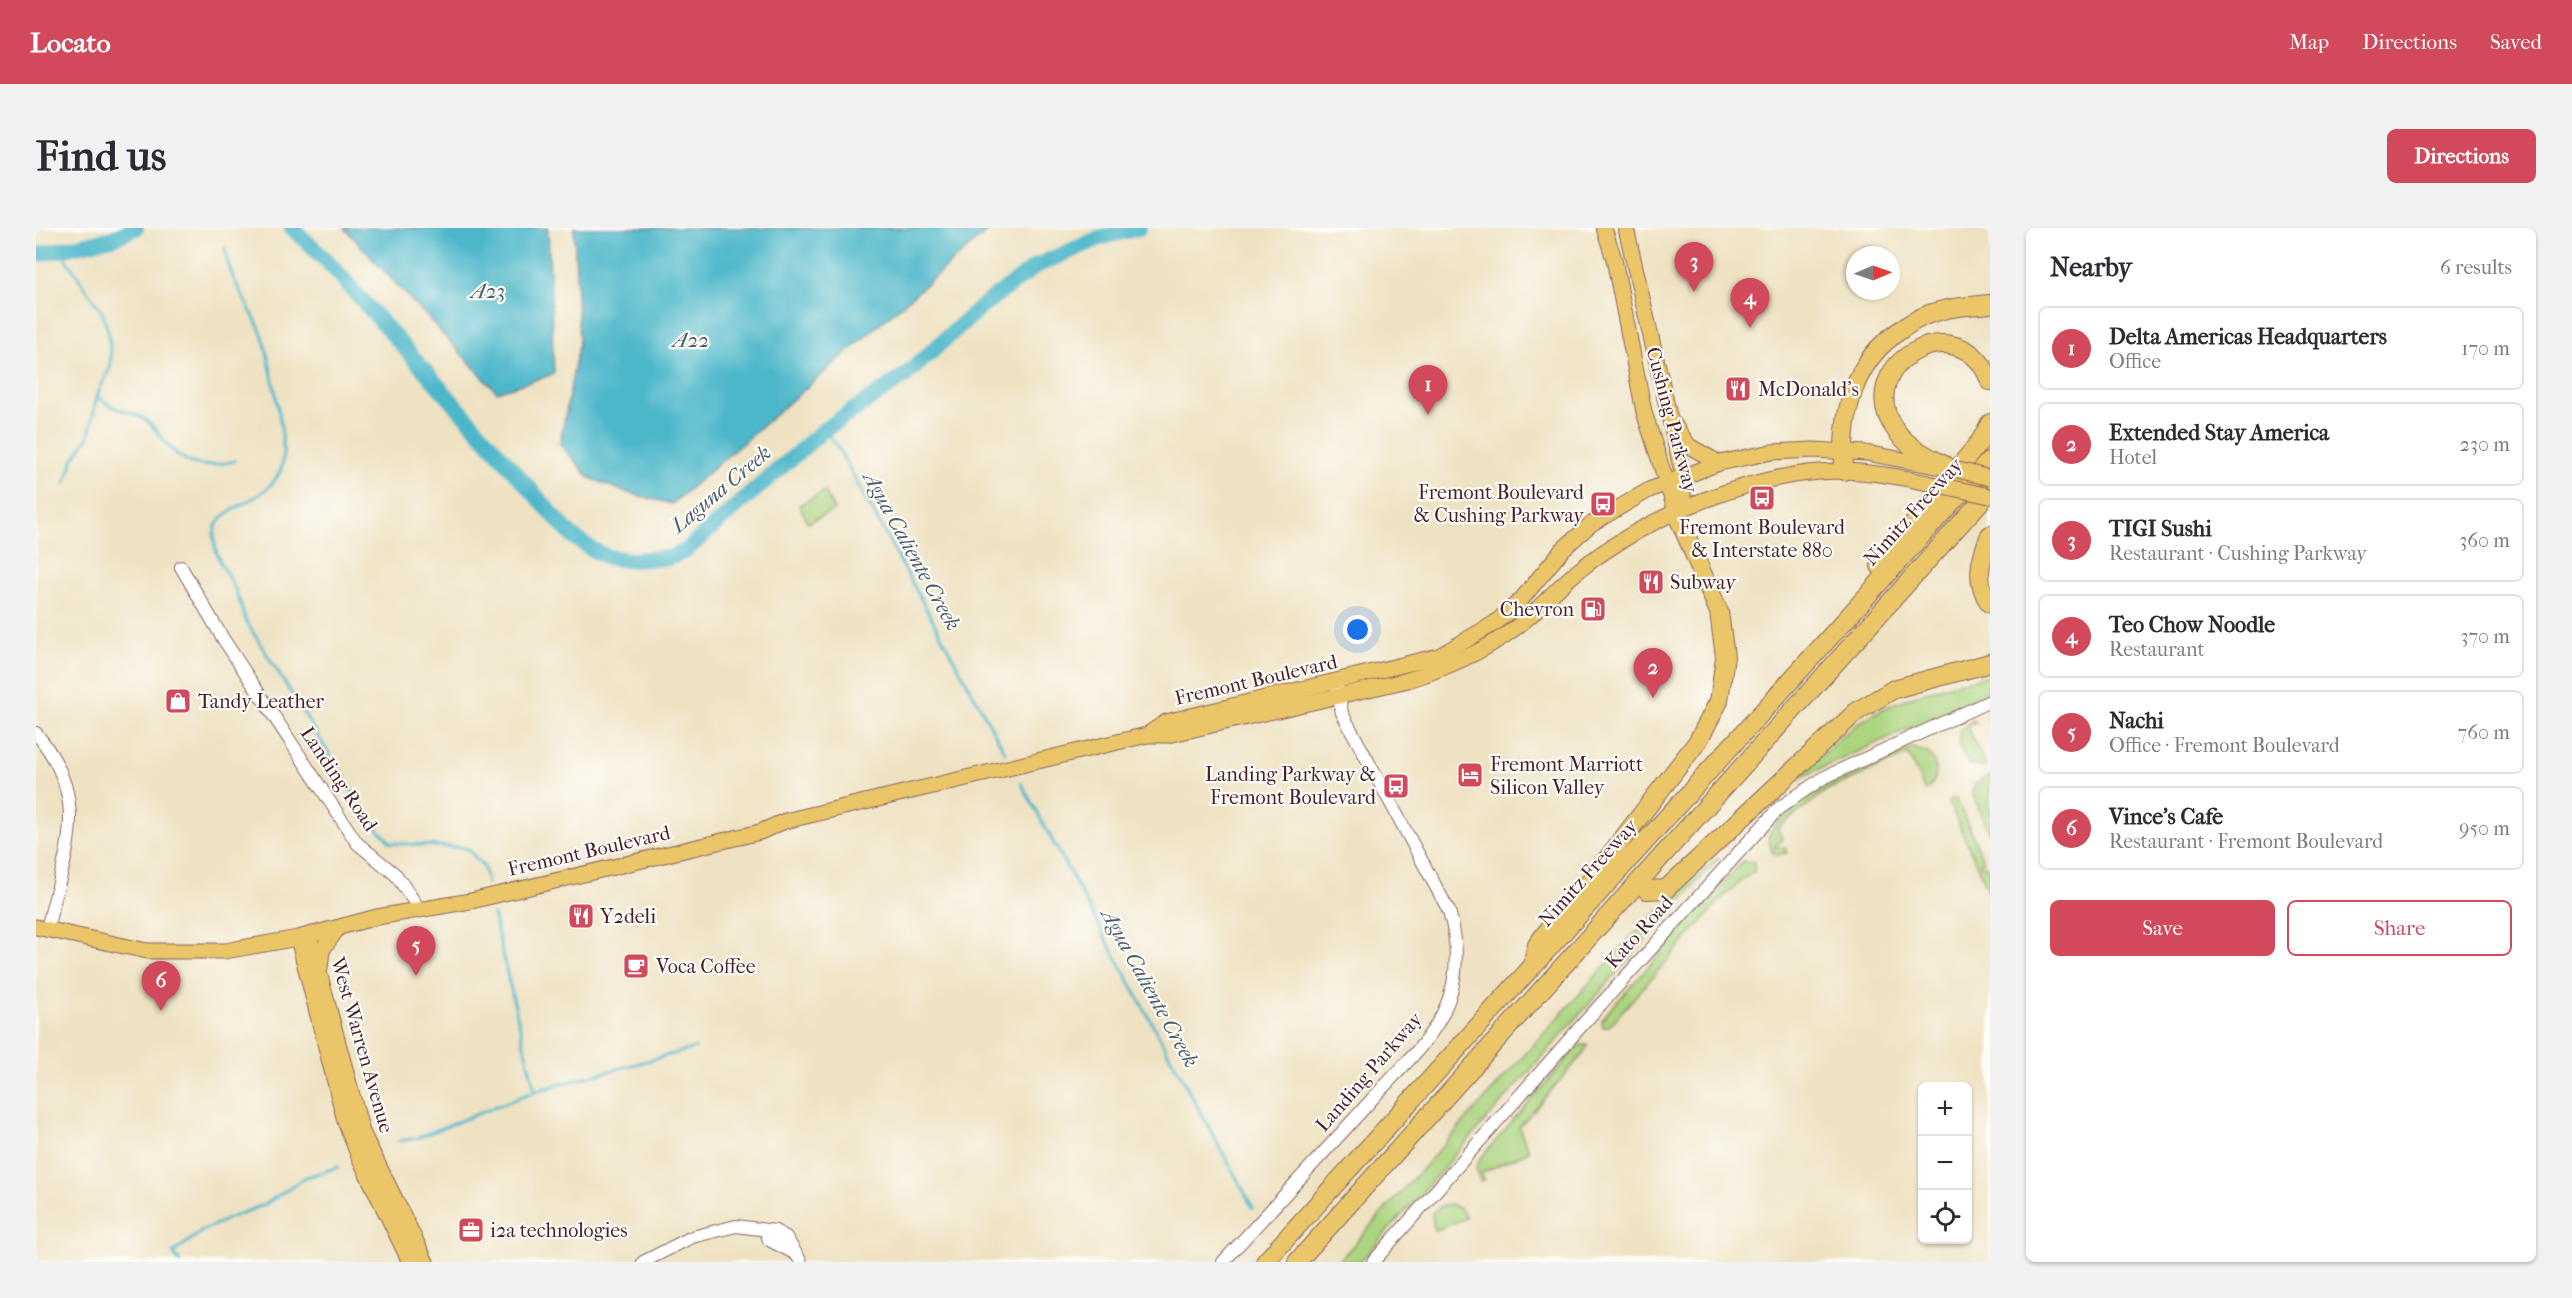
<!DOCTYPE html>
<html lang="en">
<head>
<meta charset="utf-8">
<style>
	:root { --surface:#fff; --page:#f2f2f3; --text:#2b2b33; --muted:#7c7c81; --line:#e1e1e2; --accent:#d1495b }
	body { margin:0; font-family:"IM FELL French Canon",serif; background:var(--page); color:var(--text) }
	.controls { position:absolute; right:18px; bottom:18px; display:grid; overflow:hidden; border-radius:9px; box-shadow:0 2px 4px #0004 }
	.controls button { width:54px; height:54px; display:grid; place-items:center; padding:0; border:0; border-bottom:2px solid var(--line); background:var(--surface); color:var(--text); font:30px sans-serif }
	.compass { position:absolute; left:1810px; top:18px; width:54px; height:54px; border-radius:50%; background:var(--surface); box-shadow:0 2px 4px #0004; rotate:88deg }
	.you { position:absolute; left:1322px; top:402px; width:21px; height:21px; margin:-15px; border:4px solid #fff; border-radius:50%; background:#1a73e8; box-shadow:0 0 0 9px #1a73e833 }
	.badge { display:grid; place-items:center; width:39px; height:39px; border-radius:50%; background:var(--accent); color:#fff; font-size:20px; font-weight:700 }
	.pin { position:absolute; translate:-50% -50px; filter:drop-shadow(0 2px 3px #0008) }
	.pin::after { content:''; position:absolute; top:32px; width:21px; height:18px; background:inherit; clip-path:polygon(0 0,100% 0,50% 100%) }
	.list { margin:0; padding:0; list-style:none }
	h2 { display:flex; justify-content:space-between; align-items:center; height:78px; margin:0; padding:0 24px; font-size:26px }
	h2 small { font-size:20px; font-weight:400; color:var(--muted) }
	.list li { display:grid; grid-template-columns:39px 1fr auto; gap:18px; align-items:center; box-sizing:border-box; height:84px; margin:0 12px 12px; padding:0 12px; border:2px solid var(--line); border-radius:9px }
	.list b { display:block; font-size:22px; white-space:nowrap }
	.list p { margin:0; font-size:20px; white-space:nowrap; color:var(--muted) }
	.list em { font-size:20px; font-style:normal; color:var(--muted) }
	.actions { display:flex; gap:12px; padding:18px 24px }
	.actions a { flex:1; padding:14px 0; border:2px solid var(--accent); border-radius:9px; text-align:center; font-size:21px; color:var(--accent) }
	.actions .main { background:var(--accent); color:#fff }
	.icon { flex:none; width:33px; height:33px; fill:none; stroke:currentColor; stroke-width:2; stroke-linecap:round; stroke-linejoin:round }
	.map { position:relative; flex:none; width:1954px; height:1034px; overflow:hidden; border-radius:9px }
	header { display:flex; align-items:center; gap:36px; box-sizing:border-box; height:84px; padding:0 30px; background:var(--accent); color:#fff }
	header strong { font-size:28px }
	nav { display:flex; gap:33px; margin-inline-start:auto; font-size:21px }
	.intro { display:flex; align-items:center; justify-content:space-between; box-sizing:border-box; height:144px; padding:0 36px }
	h1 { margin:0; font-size:42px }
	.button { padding:15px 27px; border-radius:9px; background:var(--accent); color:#fff; font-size:21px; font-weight:700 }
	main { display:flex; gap:36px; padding:0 36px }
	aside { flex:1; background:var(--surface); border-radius:9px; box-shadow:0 2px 4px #0004 }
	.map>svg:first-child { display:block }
	.green { fill:#acd580; stroke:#7b7a56; stroke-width:1.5 }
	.water { fill:#4db7ca; stroke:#4c6b7a; stroke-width:1.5 }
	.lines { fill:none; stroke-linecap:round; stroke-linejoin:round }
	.stream { stroke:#4db7ca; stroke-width:3 }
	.river { stroke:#4db7ca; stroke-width:16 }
	.minor-casing { stroke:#846360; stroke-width:14 }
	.major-casing { stroke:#846360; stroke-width:17 }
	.highway-casing { stroke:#846360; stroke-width:20 }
	.minor { stroke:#fff; stroke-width:12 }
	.major { stroke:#ebc669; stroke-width:15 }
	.highway { stroke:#ebc669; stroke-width:18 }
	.major-bridge-casing { stroke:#846360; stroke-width:17; stroke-linecap:butt }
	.major-bridge { stroke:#ebc669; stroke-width:15 }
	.labels { text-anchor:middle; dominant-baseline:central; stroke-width:4.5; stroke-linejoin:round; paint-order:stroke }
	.poi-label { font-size:20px; fill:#4a1f2b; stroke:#fdfcf7; text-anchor:start }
	.street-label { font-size:20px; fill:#4a1f2b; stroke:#fdfcf7 }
	.water-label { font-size:21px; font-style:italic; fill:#4b5c6b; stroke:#fdfcf7 }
</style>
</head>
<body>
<header>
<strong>Locato</strong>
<nav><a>Map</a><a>Directions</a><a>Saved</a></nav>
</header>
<div class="intro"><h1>Find us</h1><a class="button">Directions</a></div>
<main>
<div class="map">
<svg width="1954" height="1034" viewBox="0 0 1954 1034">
	<rect width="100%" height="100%" fill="#fdfcf7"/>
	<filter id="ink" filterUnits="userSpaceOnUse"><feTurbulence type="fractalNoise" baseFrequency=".0167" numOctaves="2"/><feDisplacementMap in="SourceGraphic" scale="12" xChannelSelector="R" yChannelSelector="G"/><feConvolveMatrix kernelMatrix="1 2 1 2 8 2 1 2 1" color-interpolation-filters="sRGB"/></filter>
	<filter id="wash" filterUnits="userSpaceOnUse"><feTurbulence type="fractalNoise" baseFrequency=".008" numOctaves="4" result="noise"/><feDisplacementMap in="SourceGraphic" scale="24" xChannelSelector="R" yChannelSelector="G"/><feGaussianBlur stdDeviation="1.35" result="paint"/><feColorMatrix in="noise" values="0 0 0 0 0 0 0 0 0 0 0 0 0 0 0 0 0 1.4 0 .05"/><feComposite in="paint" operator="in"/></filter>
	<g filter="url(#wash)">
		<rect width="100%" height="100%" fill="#efe2c2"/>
		<!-- green -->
		<g class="green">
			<path d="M789 263 798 282 772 295 763 277Z"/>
			<path d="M1954 447V463L1762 551C1780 534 1797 515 1816 500 1851 472 1911 457 1954 447Z"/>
			<path d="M1937 492 1940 494 1932 497V501L1950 538 1947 539 1933 536 1923 518V503Z"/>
			<path d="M1876 520 1892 525C1903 538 1903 553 1889 563L1872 526 1791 562 1742 600 1746 611 1739 619 1749 620 1751 625 1741 627 1736 624 1732 609C1747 573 1839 532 1876 520Z"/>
			<path d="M1954 547V607L1936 565 1939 556Z"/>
			<path d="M1920 570 1948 633 1944 635 1945 638 1950 637 1954 646V666L1912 573Z"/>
			<path d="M1681 630H1683L1324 1034H1302L1592 712Z"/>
			<path d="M1707 633 1718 634V643L1691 665 1573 798 1567 799 1566 792 1571 785Z"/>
			<path d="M1543 817H1552L1547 826 1483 899 1493 923 1445 945 1448 952 1444 953 1440 940 1444 931Z"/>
			<path d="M1414 976 1425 981 1430 990 1398 1003 1396 985 1403 979Z"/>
		</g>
		<!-- water -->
		<g class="water">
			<path d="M308 0H512L518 146 461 164Z"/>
			<path d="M538 0H955L636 276 592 265 554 250 524 216 543 113Z"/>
		</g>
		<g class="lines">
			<!-- stream -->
			<g class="stream">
				<path d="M189 20C192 48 211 74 223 99 232 118 250 213 247 233 240 277 176 275 178 309 179 330 189 342 198 359 203 369 206 383 210 393L335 593 355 615 431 620 448 639 451 655"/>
				<path d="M25 24 66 84 72 103 75 128 74 140 61 167 53 208 37 232 29 256"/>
				<path d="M61 167C76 184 91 180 110 192 118 198 122 205 128 213 152 241 166 240 199 233"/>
				<path d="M788 202 801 218 969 524"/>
				<path d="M985 555 1217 980"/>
				<path d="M499 863 659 820"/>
				<path d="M363 913 381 910 499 863 457 686"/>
				<path d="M144 1034 137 1025 166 1003 198 988 228 977 268 950 302 939"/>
			</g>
			<!-- river -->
			<g class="river">
				<path d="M256 0 293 35 536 308 557 322 572 329 592 332 633 330 649 323 788 202 870 147 940 83 1000 38 1066 9 1103 0"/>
				<path d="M0 27 77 10 100 0"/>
			</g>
		</g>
	</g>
	<g filter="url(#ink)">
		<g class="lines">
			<defs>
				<g id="minor">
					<path d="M145 339 186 409 321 615 360 647 384 682"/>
					<path d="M0 505C57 574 29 624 11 701"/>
					<path d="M730 1003 733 1012 760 1026"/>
					<path d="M607 1034 656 1009 700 998 739 1003 750 1009 765 1034"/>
					<path d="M1187 1034C1237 979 1288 925 1338 869 1362 843 1391 817 1407 785 1423 752 1423 717 1413 683L1306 485 1301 460"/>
					<path d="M1337 1034 1547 796 1743 580 1787 550 1954 473"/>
				</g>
				<g id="major">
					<path d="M1568 0 1578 31 1608 184 1640 284"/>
					<path d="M1590 0 1647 248V271L1640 284"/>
					<path d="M1637 195 1653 218 1683 235"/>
					<path d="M1112 506 1130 494 1403 428 1459 395 1484 373 1527 321 1555 296 1613 262 1683 235 1736 224 1778 222 1830 225 1905 239"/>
					<path d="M0 699 111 723H189L262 710 341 689 435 673 724 604 749 593 1111 507H1132L1372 452C1417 438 1460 419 1495 387 1511 372 1525 356 1542 343 1611 288 1720 242 1810 243 1831 244 1852 247 1873 251"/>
					<path d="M273 707 326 904 390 1034"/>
					<path d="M262 710 309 893 323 929 374 1034"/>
					<path d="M284 740 286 722 302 700"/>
				</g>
				<g id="highway">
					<path d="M1914 240C1895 230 1874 221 1861 204 1811 139 1924 73 1954 153"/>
					<path d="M1808 243C1806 186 1815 134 1866 101 1877 93 1890 86 1903 83 1920 78 1937 78 1954 76"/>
					<path d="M1954 307C1944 331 1938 353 1954 376"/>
					<path d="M1844 338 1945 212 1954 195"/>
					<path d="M1611 662 1630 661 1820 484 1858 461 1954 435"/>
					<path d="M1498 730 1501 717 1521 690 1551 657 1662 513 1683 473 1689 429 1683 384 1640 284"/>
					<path d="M1229 1034 1954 232"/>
					<path d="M1261 1034 1954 263"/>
				</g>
			</defs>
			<!-- minor casing -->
			<use href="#minor" class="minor-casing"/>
			<!-- major casing -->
			<use href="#major" class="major-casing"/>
			<!-- highway casing -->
			<use href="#highway" class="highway-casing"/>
			<!-- minor -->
			<use href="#minor" class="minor"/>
			<!-- major -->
			<use href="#major" class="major"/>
			<!-- highway -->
			<use href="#highway" class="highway"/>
			<defs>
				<g id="major-bridge">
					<path d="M1914 240 1954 250"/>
					<path d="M1873 251 1954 268"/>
				</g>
			</defs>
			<!-- major-bridge casing -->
			<use href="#major-bridge" class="major-bridge-casing"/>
			<!-- major-bridge -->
			<use href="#major-bridge" class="major-bridge"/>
		</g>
	</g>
	<!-- icons -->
	<defs>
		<symbol id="restaurant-square" viewBox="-11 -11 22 22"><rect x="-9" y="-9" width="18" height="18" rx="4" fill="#d1495b" stroke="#fdfcf7"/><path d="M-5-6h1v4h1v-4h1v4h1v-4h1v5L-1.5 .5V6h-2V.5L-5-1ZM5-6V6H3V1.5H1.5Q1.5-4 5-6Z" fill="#fff"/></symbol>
		<symbol id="bus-square" viewBox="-11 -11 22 22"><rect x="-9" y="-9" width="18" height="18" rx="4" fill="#d1495b" stroke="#fdfcf7"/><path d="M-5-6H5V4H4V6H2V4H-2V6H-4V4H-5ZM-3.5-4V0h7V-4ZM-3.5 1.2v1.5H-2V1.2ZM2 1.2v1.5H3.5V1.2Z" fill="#fff"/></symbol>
		<symbol id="fuel-square" viewBox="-11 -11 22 22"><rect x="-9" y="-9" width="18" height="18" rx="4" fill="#d1495b" stroke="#fdfcf7"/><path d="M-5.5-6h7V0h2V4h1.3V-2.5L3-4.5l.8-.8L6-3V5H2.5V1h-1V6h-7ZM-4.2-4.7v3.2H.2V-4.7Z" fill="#fff"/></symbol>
		<symbol id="shop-square" viewBox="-11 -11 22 22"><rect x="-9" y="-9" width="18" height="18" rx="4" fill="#d1495b" stroke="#fdfcf7"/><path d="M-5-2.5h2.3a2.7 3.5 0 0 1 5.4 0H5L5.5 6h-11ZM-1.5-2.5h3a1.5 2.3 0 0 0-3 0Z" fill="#fff"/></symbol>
		<symbol id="hotel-square" viewBox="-11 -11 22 22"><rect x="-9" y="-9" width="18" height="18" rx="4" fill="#d1495b" stroke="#fdfcf7"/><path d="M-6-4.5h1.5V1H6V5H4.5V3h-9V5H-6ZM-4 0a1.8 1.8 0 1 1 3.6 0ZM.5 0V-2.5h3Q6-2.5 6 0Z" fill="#fff"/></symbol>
		<symbol id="cafe-square" viewBox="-11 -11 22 22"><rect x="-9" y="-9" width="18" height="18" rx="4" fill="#d1495b" stroke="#fdfcf7"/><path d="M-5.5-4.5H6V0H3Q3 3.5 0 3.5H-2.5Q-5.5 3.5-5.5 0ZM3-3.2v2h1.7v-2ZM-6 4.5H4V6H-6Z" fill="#fff"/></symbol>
		<symbol id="office-square" viewBox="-11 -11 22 22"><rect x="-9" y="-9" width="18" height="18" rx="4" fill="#d1495b" stroke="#fdfcf7"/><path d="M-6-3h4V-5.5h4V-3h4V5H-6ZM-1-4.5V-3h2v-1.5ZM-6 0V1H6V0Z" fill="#fff"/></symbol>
	</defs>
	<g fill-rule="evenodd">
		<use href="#restaurant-square" x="1687" y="146" width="30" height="30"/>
		<use href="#bus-square" x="1711" y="255" width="30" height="30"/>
		<use href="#bus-square" x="1552" y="261" width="30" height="30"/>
		<use href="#restaurant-square" x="1600" y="339" width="30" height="30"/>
		<use href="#fuel-square" x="1542" y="366" width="30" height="30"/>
		<use href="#shop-square" x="127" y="458" width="30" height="30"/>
		<use href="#hotel-square" x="1419" y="532" width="30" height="30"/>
		<use href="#bus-square" x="1345" y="543" width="30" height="30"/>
		<use href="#restaurant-square" x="530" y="673" width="30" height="30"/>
		<use href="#cafe-square" x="585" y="723" width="30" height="30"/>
		<use href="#office-square" x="420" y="987" width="30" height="30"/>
	</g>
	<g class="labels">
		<!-- poi labels -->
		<g class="poi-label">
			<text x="1722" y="161">McDonald's</text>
			<text x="1548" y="264" text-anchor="end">Fremont Boulevard<tspan x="1548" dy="23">&amp; Cushing Parkway</tspan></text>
			<text x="1726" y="299" text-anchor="middle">Fremont Boulevard<tspan x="1726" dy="23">&amp; Interstate 880</tspan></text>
			<text x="1634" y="354">Subway</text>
			<text x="1538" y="381" text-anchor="end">Chevron</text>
			<text x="162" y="473">Tandy Leather</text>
			<text x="1454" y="536">Fremont Marriott<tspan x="1454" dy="23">Silicon Valley</tspan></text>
			<text x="1340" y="546" text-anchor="end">Landing Parkway &amp;<tspan x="1340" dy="23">Fremont Boulevard</tspan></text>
			<text x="564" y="688">Y2deli</text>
			<text x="620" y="738">Voca Coffee</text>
			<text x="454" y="1002">i2a technologies</text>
		</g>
		<!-- street labels -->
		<g class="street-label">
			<text transform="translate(1636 192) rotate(75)">Cushing Parkway</text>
			<text transform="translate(1877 284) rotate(-48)">Nimitz Freeway</text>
			<text transform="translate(1220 452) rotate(-13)">Fremont Boulevard</text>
			<text transform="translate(303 551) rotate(56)">Landing Road</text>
			<text transform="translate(553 623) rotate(-13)">Fremont Boulevard</text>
			<text transform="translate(1552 645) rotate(-48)">Nimitz Freeway</text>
			<text transform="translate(1603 704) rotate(-48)">Kato Road</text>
			<text transform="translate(326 817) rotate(74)">West Warren Avenue</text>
			<text transform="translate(1333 844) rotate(-49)">Landing Parkway</text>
		</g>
		<!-- water labels -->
		<g class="water-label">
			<text x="452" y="63">A23</text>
			<text x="655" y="112">A22</text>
			<text transform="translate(685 261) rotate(-40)">Laguna Creek</text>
			<text transform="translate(876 323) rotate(61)">Agua Caliente Creek</text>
			<text transform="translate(1114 760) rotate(61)">Agua Caliente Creek</text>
		</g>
	</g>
</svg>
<div class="controls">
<button>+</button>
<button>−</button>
<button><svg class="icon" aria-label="locate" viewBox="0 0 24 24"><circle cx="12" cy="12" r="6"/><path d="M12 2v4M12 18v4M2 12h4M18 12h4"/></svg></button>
</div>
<svg class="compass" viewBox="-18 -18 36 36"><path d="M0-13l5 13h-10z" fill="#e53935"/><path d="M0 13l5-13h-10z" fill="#7c7c81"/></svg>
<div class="you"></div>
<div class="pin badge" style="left:1392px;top:187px">1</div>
<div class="pin badge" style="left:1617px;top:470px">2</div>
<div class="pin badge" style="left:1658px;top:64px">3</div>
<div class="pin badge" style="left:1714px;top:100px">4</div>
<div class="pin badge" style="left:380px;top:748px">5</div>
<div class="pin badge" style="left:125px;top:783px">6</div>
</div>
<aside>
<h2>Nearby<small>6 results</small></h2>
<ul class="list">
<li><span class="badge">1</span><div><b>Delta Americas Headquarters</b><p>Office</p></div><em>170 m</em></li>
<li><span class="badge">2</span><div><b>Extended Stay America</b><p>Hotel</p></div><em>230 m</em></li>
<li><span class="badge">3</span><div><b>TIGI Sushi</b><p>Restaurant · Cushing Parkway</p></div><em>360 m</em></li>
<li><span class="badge">4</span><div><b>Teo Chow Noodle</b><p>Restaurant</p></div><em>370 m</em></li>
<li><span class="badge">5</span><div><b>Nachi</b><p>Office · Fremont Boulevard</p></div><em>760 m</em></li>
<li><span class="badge">6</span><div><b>Vince's Cafe</b><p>Restaurant · Fremont Boulevard</p></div><em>950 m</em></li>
</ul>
<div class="actions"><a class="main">Save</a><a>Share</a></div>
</aside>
</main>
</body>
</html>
